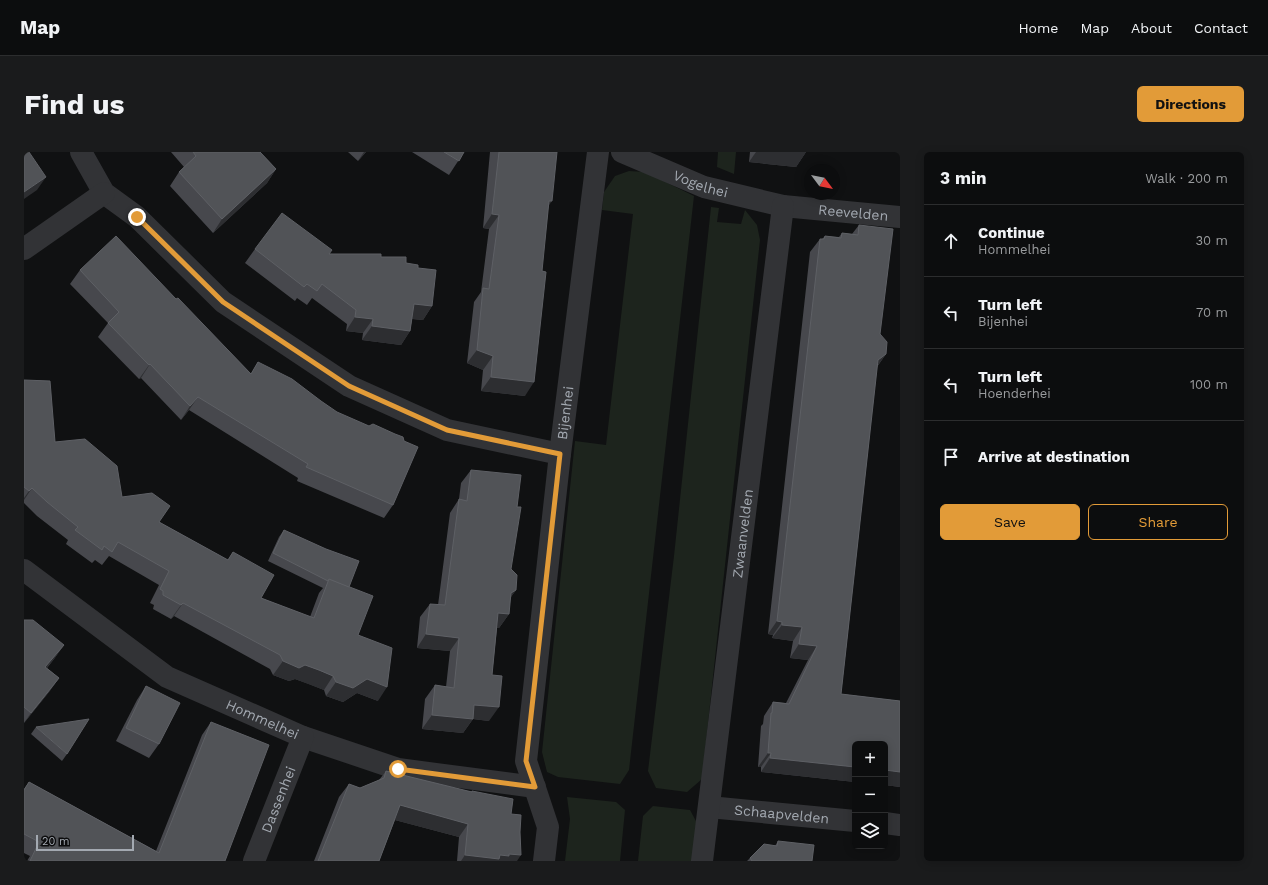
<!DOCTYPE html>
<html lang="en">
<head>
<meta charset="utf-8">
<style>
	:root { --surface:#0c0d0e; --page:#1a1b1c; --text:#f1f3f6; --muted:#9a9c9e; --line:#2c2d2e; --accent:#e29b38 }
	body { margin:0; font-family:"Work Sans",sans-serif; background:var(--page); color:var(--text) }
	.controls { position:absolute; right:12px; bottom:12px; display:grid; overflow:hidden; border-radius:6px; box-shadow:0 2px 10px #0003 }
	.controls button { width:36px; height:36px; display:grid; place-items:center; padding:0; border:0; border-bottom:1px solid var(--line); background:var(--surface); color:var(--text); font:20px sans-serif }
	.compass { position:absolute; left:780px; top:12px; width:36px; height:36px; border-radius:50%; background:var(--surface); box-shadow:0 2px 10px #0003; rotate:122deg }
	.scale { position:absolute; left:12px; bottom:10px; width:98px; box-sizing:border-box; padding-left:4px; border:2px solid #a3a9b1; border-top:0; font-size:11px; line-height:14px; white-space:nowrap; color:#a3a9b1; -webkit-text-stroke:3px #0c0c0d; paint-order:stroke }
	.stop { position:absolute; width:12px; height:12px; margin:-9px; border:3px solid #e29b38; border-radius:50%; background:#fff }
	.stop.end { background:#e29b38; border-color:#fff; box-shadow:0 1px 4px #0008 }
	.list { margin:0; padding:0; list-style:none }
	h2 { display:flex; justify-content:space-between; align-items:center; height:52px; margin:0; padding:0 16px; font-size:17px }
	h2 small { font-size:13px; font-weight:400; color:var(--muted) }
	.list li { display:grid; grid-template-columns:26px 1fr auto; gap:12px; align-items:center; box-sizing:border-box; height:72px; padding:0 16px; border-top:1px solid var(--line) }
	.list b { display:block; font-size:15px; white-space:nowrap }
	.list p { margin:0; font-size:13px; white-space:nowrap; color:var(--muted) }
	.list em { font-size:13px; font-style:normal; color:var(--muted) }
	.actions { display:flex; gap:8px; padding:12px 16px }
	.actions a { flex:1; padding:9px 0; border:1px solid var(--accent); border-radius:6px; text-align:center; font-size:14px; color:var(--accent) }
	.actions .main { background:var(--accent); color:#111 }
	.icon { flex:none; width:22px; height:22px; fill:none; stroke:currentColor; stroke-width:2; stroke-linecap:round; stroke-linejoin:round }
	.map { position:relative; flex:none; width:876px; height:709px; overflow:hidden; border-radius:6px }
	header { display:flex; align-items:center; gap:24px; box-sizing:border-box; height:56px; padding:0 20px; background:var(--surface); border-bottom:1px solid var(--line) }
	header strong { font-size:19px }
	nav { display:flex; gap:22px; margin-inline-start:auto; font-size:14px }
	.intro { display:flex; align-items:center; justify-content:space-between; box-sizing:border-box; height:96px; padding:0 24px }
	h1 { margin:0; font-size:28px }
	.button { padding:10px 18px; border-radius:6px; background:var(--accent); color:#111; font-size:14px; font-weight:700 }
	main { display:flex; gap:24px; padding:0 24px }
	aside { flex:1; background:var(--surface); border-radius:6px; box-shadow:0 2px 10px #0003 }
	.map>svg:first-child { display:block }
	.green { fill:#1d241d }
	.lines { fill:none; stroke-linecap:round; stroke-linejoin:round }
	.street { stroke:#323336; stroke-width:22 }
	.wall { fill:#47484d }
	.shaded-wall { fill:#2d2e31 }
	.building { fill:#515357; stroke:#5e6065 }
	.route { stroke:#e29b38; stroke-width:5 }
	.labels { text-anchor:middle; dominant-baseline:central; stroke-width:4; stroke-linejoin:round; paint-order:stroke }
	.street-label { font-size:14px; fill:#a3a9b1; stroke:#0c0c0d }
</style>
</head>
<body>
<header>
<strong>Map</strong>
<nav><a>Home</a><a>Map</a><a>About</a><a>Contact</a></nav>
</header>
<div class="intro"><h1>Find us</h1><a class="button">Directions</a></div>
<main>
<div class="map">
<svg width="876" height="709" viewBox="0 0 876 709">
	<rect width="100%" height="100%" fill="#101112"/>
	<!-- green -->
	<g class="green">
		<path d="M694 0H712L710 22 693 15Z"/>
		<path d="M605 19 621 20 670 44 605 618 596 632 534 625 523 620 518 600 551 289 582 293 609 62 578 58 580 40 591 24Z"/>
		<path d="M687 55 695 56 693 70 717 72 721 58 733 73 736 88 678 627 663 640 632 636 624 619 650 404Z"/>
		<path d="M543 645 592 650 601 658 596 709H541L546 667Z"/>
		<path d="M629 654 666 658 673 671 669 709H614L619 664Z"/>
	</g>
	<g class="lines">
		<!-- street -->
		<g class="street">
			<path d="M57 0 80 41 113 65 199 150 325 234 423 278 536 302"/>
			<path id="s1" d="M598 0 680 35 759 54 876 65"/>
			<path d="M0 97 80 41"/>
			<path id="s2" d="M0 418 143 525 279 585 374 617 511 635"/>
			<path id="s3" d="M685 655 831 669"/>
			<path d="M861 671 876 673"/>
			<path id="s4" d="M230 709 279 585"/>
			<path id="s5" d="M520 709 524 675 502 609 536 302 574 0"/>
			<path id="s6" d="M678 709 759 54"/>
		</g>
	</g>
	<!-- wall -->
	<g class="wall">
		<path d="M147 0H236L252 17 243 31 189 81 146 34 155 20 160 15Z"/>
		<path d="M324 0H342L334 9Z"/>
		<path d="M388 0H440L425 23Z"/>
		<path d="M466 0H531L501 244 457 239 459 218 443 211 450 150 457 140 465 77 459 76Z"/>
		<path d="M726 0H782L772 15 725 10Z"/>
		<path d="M835 73 856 182 862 202 853 215 817 542 876 549V635L861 633V592H831V630L737 620V615H734L737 574 739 572 740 564 749 550 762 551 784 508 766 506 769 489 748 486 749 483 744 482 786 100 796 87H798L801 84 815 85 818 81 828 82Z"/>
		<path d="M231 97 357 105 382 111 394 116 408 154 399 168 388 167 386 179 377 193 338 188 339 181 322 179 323 172 288 146 283 153 273 146 271 149 221 111Z"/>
		<path d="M56 118 152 147 227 222 234 210 369 353 360 366 273 329 274 326 165 258 157 268 117 226 115 227 74 185 84 171 46 132Z"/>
		<path d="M0 228 31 290 98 345 135 370 204 408 209 400 237 446 286 465 295 441 299 436 244 409 255 385 260 378 325 435 334 483 354 549 333 541 319 550 302 544 300 538 285 532 271 527 265 529 249 523 246 517 150 464 147 467 129 457 130 453 126 451 135 433 85 404 78 413 71 408 68 411 42 392 44 388 13 364 0 351Z"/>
		<path d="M447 318 487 417 492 438 486 446 485 462 475 476H473L468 523 465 569 449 567 439 581 398 577 401 547 411 533 422 535 426 499 393 496 396 465 406 452 414 453 426 361 435 347 437 331Z"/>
		<path d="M0 468 40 493 30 507 23 516 35 526 25 540 0 571Z"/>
		<path d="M122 534 135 592 125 606 92 589 113 548Z"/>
		<path d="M187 570 201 709H3L6 704 0 701V637L5 630 132 699 178 583Z"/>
		<path d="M12 575 43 602 38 609 7 582Z"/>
		<path d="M362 619 447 640 448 639 487 662 493 709H433L435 685 371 668 355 709H290L315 645 325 632 336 636 355 628Z"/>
		<path d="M754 689 788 709H723L726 706 751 694Z"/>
	</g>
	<!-- shaded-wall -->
	<g class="shaded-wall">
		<path d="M340 0H342L334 9Z"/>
		<path d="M732 0H782L772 15 725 10Z"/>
		<path d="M252 17 243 31 189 81 198 67Z"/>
		<path d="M22 25 13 38 0 47V40Z"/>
		<path d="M525 49H528L518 63Z"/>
		<path d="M468 62 475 63 465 77 459 76Z"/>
		<path d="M390 152 408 154 399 168 380 166Z"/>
		<path d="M331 165 349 167 339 181 322 179Z"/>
		<path d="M348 174 386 179 377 193 338 188Z"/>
		<path d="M453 198 469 204 459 218 443 211Z"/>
		<path d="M862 202 852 216 854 208Z"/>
		<path d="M126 212 117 226 115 227 125 213Z"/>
		<path d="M467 225 510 230 501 244 457 239Z"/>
		<path d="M174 245 165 258 157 268 166 254Z"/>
		<path d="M8 336 0 348V346L5 339Z"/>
		<path d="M492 438 482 452 487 441Z"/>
		<path d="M159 451 150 464 147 467 157 453Z"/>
		<path d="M474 461 485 462 475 476 465 475Z"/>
		<path d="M753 469 758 470 749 483 744 482Z"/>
		<path d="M758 473 778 475 769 489 748 486Z"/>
		<path d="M402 482 435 486 426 499 393 496Z"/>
		<path d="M775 492 793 494 784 508 766 506Z"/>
		<path d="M40 493 30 507 12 529 21 515Z"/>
		<path d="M259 509 281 513 309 524 300 538 271 527 265 529 249 523Z"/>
		<path d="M35 526 25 540 0 571 7 561Z"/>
		<path d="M343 527 363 535 354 549 333 541 319 550 302 544 312 530Z"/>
		<path d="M450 553 475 555 465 569 449 567 439 581 398 577 408 563Z"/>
		<path d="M744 601H747L737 615H734Z"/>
		<path d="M746 606 831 615V630L737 620Z"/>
		<path d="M861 618 876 620V635L861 633Z"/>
		<path d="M376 653 444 672 435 685 367 667Z"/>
		<path d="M485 702 497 703 493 709H437L441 703H476Z"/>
	</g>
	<!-- building -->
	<g class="building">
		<path d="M0 0H5L22 25 0 40Z"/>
		<path d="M169 0H236L252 17 198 67 155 20 172 4Z"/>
		<path d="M420 0H440L435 9Z"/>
		<path d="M475 0H533L528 49H525L518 119 522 120 510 230 467 225 469 204 453 198 459 136 465 137 475 63 468 62Z"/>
		<path d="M258 61 308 98 305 102H357V105H382V111L394 113V116L412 118 408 154 390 152 386 179 348 174 349 167 331 165 332 158 298 132 293 139 283 132 280 135 231 97Z"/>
		<path d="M835 73 869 77 856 182 863 190 862 202 854 208 817 542 876 549V620L861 618V592H831V615L746 606 747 601H744L747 561H748L749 550 765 552 793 494 775 492 778 475 758 473V470L753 469 796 87H800L801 84 817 86 818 81 834 83Z"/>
		<path d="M92 84 152 147 154 146 227 222 234 210 268 227 297 249 313 260 345 274 349 272 371 282 379 285 380 289 394 295 369 353 282 315 284 312 174 245 166 254 126 212 125 213 84 171 95 160 56 118Z"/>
		<path d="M0 228 26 229 31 290 61 287 93 314 98 345 128 341 146 354 135 370 204 408 209 400 250 423 237 446 290 466 305 427 349 444 334 483 368 496 363 535 343 527 329 536 312 530 309 524 295 518 281 513 275 516 259 509 256 503 159 451 157 453 139 443V439L136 437 145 419 94 390 88 400 80 394 78 398 51 378 54 375 23 350 8 336 5 339 0 335Z"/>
		<path d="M447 318 497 323 493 355H497L487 417 493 423 492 438 487 441 485 462 474 461 468 523 478 524 475 555 450 553 449 567 408 563 411 533 430 536 435 486 402 482 406 452 421 453 435 347 443 349Z"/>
		<path d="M260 378 302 397 335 409 325 435 305 427 304 429 249 401Z"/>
		<path d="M0 468H9L40 493 21 515 35 526 7 561 0 555Z"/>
		<path d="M122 534 156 551 135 592 102 576Z"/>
		<path d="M65 567 43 602 12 575Z"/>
		<path d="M187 570 245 593 201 709H6L15 690 0 682V638L5 630 135 701Z"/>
		<path d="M362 619 448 640V639L489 647 487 662 497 663 496 680 497 703 485 702V704L476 703 475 707 441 703 444 672 376 653 355 709H294L325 632 336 636 360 626Z"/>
		<path d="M754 689 790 693 788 709H728L726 706 740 692 753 694Z"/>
	</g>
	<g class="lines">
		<!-- route -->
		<path class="route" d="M113 65 199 150 325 234 423 278 536 302 502 609 511 635 374 617"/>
	</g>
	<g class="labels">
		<!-- street labels -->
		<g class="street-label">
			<text stroke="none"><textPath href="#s1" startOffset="85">Vogelhei</textPath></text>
			<text stroke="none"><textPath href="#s1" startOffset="241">Reevelden</textPath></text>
			<text stroke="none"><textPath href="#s5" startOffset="454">Bijenhei</textPath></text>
			<text stroke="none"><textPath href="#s6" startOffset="330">Zwaanvelden</textPath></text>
			<text stroke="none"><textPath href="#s2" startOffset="283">Hommelhei</textPath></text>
			<text stroke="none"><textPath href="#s4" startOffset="66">Dassenhei</textPath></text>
			<text stroke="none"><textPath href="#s3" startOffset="73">Schaapvelden</textPath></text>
		</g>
	</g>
</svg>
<div class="controls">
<button>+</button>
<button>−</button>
<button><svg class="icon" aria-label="layers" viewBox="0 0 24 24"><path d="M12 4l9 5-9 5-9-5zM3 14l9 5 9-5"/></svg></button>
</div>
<svg class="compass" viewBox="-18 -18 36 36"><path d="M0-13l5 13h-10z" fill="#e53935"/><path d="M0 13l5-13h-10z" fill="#9a9c9e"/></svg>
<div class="scale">20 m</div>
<div class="stop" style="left:374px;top:617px"></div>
<div class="stop end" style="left:113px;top:65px"></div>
</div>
<aside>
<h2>3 min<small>Walk · 200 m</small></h2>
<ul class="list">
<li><svg class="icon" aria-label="ahead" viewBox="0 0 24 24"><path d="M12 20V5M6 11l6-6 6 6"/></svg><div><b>Continue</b><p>Hommelhei</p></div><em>30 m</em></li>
<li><svg class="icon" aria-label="left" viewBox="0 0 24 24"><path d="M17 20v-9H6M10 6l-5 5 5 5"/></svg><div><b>Turn left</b><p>Bijenhei</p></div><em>70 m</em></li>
<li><svg class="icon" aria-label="left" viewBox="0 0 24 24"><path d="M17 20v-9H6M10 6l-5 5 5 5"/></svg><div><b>Turn left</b><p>Hoenderhei</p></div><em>100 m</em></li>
<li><svg class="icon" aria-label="arrive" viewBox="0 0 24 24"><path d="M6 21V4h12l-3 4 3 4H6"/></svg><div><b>Arrive at destination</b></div></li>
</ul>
<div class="actions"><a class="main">Save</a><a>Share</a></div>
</aside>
</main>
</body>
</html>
